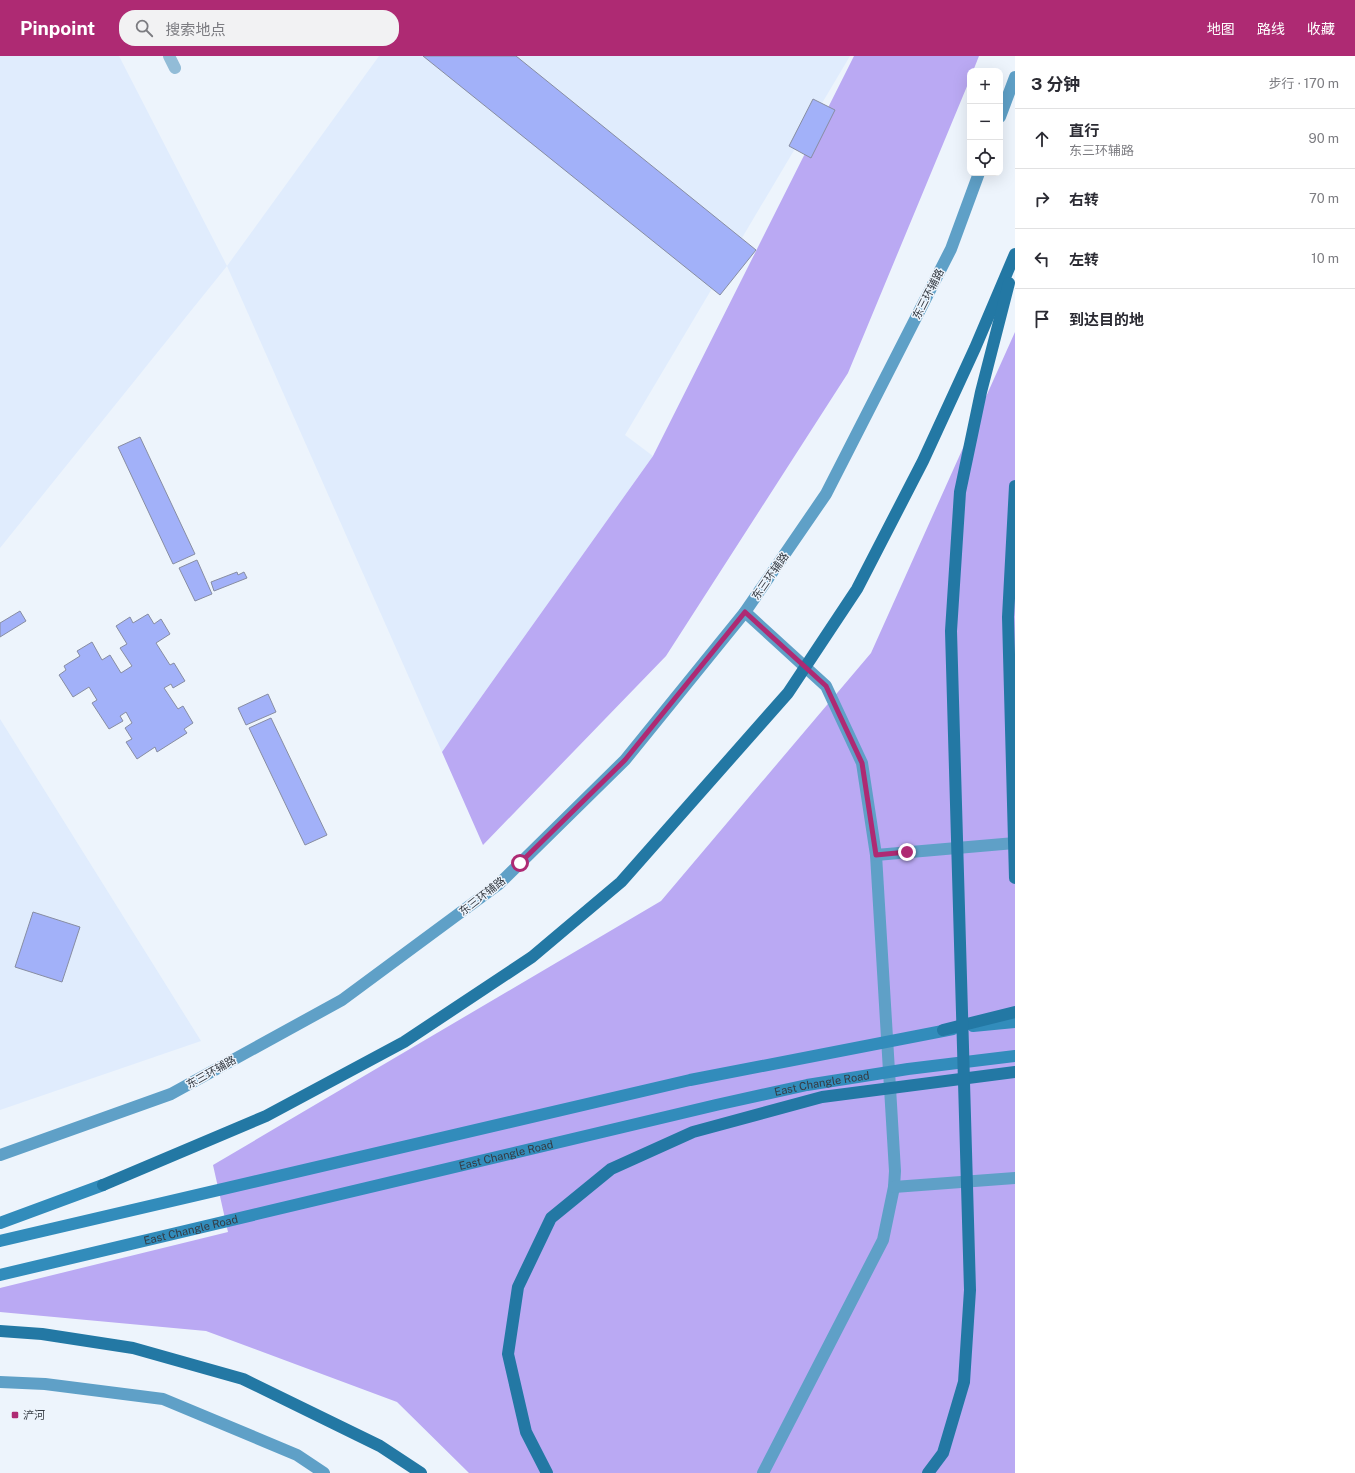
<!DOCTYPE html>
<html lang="zh">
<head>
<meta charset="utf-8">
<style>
	:root { --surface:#fff; --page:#f2f2f3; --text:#2b2b33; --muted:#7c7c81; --line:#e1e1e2; --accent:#ae2a73 }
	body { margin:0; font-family:"Public Sans","Noto Sans SC",sans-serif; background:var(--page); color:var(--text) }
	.controls { position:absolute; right:12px; top:12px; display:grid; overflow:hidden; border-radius:8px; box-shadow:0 4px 16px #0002 }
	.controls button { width:36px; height:36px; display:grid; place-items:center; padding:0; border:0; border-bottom:1px solid var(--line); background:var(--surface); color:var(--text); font:20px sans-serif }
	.stop { position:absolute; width:12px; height:12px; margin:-9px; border:3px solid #ae2a73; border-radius:50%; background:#fff }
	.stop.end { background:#ae2a73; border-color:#fff; box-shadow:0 1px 4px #0008 }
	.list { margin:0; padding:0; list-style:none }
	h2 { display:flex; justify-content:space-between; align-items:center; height:52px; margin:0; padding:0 16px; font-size:17px }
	h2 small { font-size:13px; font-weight:400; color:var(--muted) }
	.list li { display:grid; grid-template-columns:26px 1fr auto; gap:12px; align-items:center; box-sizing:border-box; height:60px; padding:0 16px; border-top:1px solid var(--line) }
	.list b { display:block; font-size:15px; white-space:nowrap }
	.list p { margin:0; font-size:13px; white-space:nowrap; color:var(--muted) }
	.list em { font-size:13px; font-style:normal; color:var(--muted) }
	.icon { flex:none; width:22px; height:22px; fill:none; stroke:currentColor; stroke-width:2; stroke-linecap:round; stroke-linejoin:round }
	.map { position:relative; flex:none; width:1015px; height:1417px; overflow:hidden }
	header { display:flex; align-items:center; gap:24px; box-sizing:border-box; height:56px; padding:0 20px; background:var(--accent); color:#fff }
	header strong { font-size:19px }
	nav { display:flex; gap:22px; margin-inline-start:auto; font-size:14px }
	.search { width:280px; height:36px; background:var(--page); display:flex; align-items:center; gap:10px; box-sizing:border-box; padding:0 14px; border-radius:16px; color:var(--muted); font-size:15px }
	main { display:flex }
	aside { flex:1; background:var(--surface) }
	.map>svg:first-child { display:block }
	.built { fill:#e0ecfd }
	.forest { fill:#baa9f3 }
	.building { fill:#a2b1f9; stroke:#878da2 }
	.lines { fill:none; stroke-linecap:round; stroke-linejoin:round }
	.street { stroke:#92bcd7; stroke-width:12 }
	.secondary { stroke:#5fa0c7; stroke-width:12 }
	.primary { stroke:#328cbb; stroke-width:12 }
	.highway { stroke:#2378a4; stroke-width:12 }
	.route { stroke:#ae2a73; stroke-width:5 }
	.poi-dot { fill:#ae2a73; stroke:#edf4fc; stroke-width:1.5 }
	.labels { text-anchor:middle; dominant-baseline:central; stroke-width:3; stroke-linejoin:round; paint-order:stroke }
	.street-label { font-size:11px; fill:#353b43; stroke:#edf4fc }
	.poi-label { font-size:11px; fill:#353b43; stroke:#edf4fc; text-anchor:start }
</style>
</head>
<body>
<header>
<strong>Pinpoint</strong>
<div class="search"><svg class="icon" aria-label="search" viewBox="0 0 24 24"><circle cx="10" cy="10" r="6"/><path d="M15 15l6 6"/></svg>搜索地点</div>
<nav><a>地图</a><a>路线</a><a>收藏</a></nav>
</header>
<main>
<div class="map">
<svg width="1015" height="1417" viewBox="0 0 1015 1417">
	<rect width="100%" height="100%" fill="#edf4fc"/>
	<!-- built -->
	<g class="built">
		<path d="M0 0H119L227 210 379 0H850L625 379 653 400 442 696 227 210 0 492Z"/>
		<path d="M0 663 201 985 0 1054Z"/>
	</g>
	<!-- forest -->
	<g class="forest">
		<path d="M854 0H979L973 15H970V23L848 317 666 600 483 789 442 696 653 400Z"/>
		<path d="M1015 276V1417H469L397 1346 206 1275 0 1256V1232L228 1176 213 1109 661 845 871 597Z"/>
	</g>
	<!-- building -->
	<g class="building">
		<path d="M423 0H516L756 194 720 239Z"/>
		<path d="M813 43 835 54 811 102 789 90Z"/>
		<path d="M140 381 195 498 173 508 118 391Z"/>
		<path d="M197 504 212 538 195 545 179 512Z"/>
		<path d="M237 516 238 519 244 516 247 522 214 535 211 526Z"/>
		<path d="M20 555 26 565 0 581V567Z"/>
		<path d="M148 558 154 568 161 563 170 578 156 587 170 609 174 607 185 625 173 632 171 628 164 632 178 653 183 650 193 667 184 673 187 677 157 696 155 691 137 703 126 686 132 683 125 672 132 667 126 656 120 660 123 665 109 673 92 647 97 644 89 631 73 641 59 619 66 614 64 610 80 600 77 595 92 586 102 604 110 599 121 617 132 610 120 592 127 588 116 570 130 561 133 567Z"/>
		<path d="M268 638 276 656 246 669 238 652Z"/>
		<path d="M271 662 327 779 305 789 249 672Z"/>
		<path d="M33 856 80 871 62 926 15 911Z"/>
	</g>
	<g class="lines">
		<!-- street -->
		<path class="street" d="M169 0 175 12"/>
		<!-- secondary -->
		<g class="secondary">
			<path d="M1000 61 1015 21"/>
			<path d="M745 556 826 630 862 707 876 799 895 1115 894 1131 883 1184 763 1417"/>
			<path d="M876 799 1015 787"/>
			<path d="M0 1099 171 1038 342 944 499 828 625 704 745 556 826 438 951 193 979 117"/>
			<path d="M894 1131 1015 1122"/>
			<path d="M0 1326 45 1328 163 1343 297 1399 324 1417"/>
		</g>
		<!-- primary -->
		<g class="primary">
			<path d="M973 970 1015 966"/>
			<path d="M0 1167 103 1129"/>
			<path d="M0 1185 690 1024 953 973"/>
			<path id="s1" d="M0 1219 716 1049 807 1029 908 1013 1015 1000"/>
		</g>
		<!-- highway -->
		<g class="highway">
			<path d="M1015 430 1008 561 1015 822"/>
			<path d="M943 974 1015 956"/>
			<path d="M103 1129 266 1060 404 986 532 901 621 826 788 637 857 533 923 405 975 292 1015 198"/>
			<path d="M0 1275 42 1278 133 1292 243 1323 380 1390 421 1417"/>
			<path d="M547 1417 526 1376 508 1298 518 1231 551 1162 611 1113 693 1076 822 1041 1015 1016"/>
			<path d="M928 1417 943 1397 964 1326 970 1234 951 575 960 436 981 336 1009 227"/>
		</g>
	</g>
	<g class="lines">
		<!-- route -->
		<path class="route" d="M520 807 625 704 745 556 826 630 862 707 876 799 907 796"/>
	</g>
	<!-- markers -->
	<rect class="poi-dot" x="11" y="1355" width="8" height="8" rx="2"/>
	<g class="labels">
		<!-- street labels -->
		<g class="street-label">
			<text transform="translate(928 238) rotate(-63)">东三环辅路</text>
			<text transform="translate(770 520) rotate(-55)">东三环辅路</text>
			<text transform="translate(482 840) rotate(-38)">东三环辅路</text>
			<text transform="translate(211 1016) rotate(-29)">东三环辅路</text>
			<text stroke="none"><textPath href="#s1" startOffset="844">East Changle Road</textPath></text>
			<text stroke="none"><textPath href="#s1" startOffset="520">East Changle Road</textPath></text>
			<text stroke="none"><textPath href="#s1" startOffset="196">East Changle Road</textPath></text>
		</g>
		<!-- poi labels -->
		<g class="poi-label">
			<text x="23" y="1359">浐河</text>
		</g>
	</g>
</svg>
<div class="controls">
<button>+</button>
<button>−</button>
<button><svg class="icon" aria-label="locate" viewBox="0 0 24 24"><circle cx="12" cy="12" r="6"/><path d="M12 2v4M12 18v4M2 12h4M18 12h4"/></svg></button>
</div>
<div class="stop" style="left:520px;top:807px"></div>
<div class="stop end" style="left:907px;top:796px"></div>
</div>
<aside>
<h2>3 分钟<small>步行 · 170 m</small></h2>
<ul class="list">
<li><svg class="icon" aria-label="ahead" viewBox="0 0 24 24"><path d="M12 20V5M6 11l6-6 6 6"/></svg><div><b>直行</b><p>东三环辅路</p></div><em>90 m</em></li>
<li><svg class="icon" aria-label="right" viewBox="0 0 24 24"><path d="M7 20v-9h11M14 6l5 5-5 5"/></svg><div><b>右转</b></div><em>70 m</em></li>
<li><svg class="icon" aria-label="left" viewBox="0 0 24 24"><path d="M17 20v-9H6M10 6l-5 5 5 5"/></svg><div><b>左转</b></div><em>10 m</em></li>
<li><svg class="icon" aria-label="arrive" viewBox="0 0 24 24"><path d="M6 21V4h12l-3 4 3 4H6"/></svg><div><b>到达目的地</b></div></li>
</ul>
</aside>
</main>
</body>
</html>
